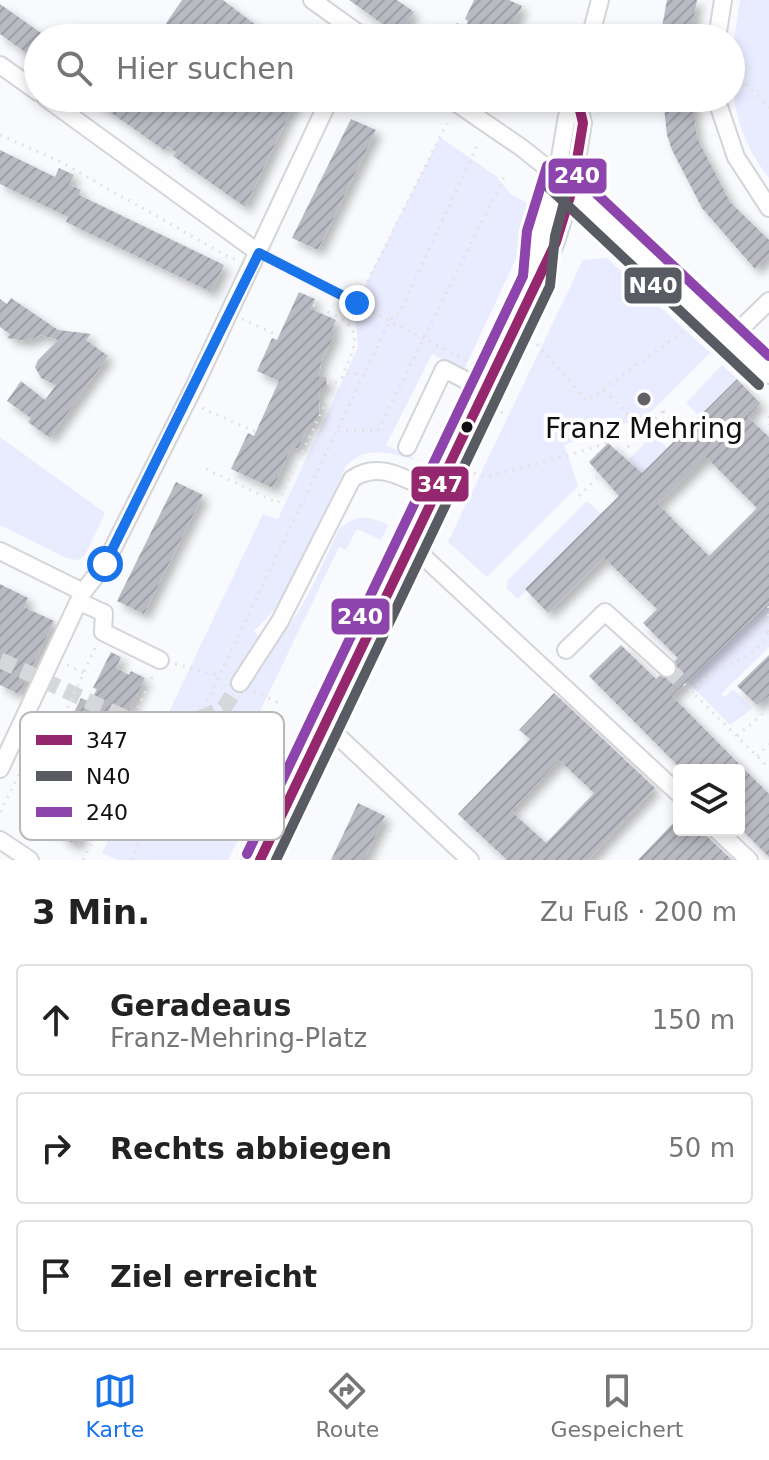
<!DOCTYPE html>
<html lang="de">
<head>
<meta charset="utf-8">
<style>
	:root { --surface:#fff; --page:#f6f6f6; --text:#222; --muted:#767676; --line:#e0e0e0; --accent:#1a73e8 }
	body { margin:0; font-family:"DejaVu Sans",sans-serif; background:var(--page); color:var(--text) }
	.controls { position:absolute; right:24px; bottom:24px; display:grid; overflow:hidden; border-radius:8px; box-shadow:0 4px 12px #0003 }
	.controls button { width:72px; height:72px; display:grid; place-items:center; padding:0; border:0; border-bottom:2px solid var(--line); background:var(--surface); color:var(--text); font:40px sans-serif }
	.stop { position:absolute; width:24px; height:24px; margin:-18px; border:6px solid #1a73e8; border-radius:50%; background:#fff }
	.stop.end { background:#1a73e8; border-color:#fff; box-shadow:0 2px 8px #0008 }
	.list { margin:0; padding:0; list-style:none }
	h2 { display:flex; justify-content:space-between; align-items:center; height:104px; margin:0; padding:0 32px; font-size:34px }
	h2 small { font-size:26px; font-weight:400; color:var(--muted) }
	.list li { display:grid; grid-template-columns:52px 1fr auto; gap:24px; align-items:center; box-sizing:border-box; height:112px; margin:0 16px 16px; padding:0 16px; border:2px solid var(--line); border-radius:8px }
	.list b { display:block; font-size:30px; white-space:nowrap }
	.list p { margin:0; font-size:26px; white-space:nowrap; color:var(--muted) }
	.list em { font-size:26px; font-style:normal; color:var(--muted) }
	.icon { flex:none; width:44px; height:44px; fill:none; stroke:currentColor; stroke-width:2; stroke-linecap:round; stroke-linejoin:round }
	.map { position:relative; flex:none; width:769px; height:860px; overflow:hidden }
	.search { position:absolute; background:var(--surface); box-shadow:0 4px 12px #0003; left:24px; right:24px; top:24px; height:88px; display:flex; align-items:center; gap:20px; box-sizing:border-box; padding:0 28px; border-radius:44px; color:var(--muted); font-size:30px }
	.sheet { height:488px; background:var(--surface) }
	nav { display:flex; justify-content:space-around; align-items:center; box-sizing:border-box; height:112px; border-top:2px solid var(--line); background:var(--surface); font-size:22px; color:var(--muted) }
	nav a { display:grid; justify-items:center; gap:4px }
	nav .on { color:var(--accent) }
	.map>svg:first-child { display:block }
	.green { fill:#e9ebfe }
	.building { fill:url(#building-hatch); fill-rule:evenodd; filter:url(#shadow) }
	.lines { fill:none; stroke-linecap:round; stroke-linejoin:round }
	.minor-tunnel { stroke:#d6d7da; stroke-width:16; stroke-dasharray:16 8; stroke-linecap:butt }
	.minor-casing { stroke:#d4d5d8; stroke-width:20 }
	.path { stroke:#e3e3e4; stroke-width:3; stroke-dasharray:2 6; stroke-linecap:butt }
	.minor { stroke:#fefeff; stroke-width:16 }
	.bus-1-casing { stroke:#fff; stroke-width:16 }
	.bus-2-casing { stroke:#fff; stroke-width:16 }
	.bus-3-casing { stroke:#fff; stroke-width:16 }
	.bus-1 { stroke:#95276e; stroke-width:10 }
	.bus-2 { stroke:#595b62; stroke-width:10 }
	.bus-3 { stroke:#8e44ad; stroke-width:10 }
	.route { stroke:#1a73e8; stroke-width:10 }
	.poi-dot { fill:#626265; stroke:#fff; stroke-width:3 }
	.bus-dot { fill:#101013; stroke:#fff; stroke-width:3 }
	.labels { text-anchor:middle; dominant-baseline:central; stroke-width:8; stroke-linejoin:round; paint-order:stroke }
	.poi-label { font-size:28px; fill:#101013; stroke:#fff }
	.key { fill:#fff; stroke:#b7b7b8; stroke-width:2 }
	.key-label { font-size:22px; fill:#101013 }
	.line-badge { stroke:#fff; stroke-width:3 }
	.badge-label { font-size:22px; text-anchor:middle; font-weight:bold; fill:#fff }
</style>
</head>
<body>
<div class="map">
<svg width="769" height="860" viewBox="0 0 769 860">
	<defs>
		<pattern id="building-hatch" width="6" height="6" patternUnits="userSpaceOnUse" patternTransform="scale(2)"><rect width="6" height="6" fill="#b9bac2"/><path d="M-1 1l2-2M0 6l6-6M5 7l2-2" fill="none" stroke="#9e9fa6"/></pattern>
		<filter id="shadow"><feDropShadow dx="6" dy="6" stdDeviation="4" flood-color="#0004"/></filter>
	</defs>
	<rect width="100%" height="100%" fill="#f9fafd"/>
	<!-- green -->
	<g class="green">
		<path d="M740 0H769V178C724 121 729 67 740 0Z"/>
		<path d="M440 137 496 176 511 194 530 205 519 252 464 370 432 354 386 445 420 461C393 455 368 443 347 465 324 511 292 600 254 631L267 649C302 620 319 569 340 528 358 514 367 515 388 525L381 540 357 529 346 550 339 547 214 807 247 822 228 860H118L102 853 263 514 278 519 358 347 356 323 350 315Z"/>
		<path d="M607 258 710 353 647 416 564 445 578 486 487 577 448 542 583 260Z"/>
		<path d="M722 365 737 379 699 416 686 403Z"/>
		<path d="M654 434 667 448 642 473 628 460Z"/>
		<path d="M0 437 105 513 85 555 79 560 69 559 0 525Z"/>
		<path d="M587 501 601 514 525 589 526 591 518 599 507 589V581Z"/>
		<path d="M769 603V647L721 694 725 697 733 689 753 708 730 725 687 681Z"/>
	</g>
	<!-- building -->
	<g class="building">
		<path d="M182 0H223L273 38H156Z"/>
		<path d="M349 0H397L414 12 398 35Z"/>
		<path d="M474 0H509L522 6 507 38 498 34 497 38H450L457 23 466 27 468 21 465 19Z"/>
		<path d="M667 0H697L690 38H660Z"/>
		<path d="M0 4 48 38H38V51L33 58 0 34Z"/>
		<path d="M90 98H297L245 207 173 156 176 152 167 146 164 150Z"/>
		<path d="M663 98H692L697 138 730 202 769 240V255L755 269 702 208 672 150 667 135Z"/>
		<path d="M351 119 376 130 318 250 292 238Z"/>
		<path d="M0 150 55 177 59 168 74 175 69 184 81 190 79 195 224 265 211 292 66 222 68 217 0 184Z"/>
		<path d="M299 292 315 299 311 309 336 320 332 329 335 333 321 362 319 377H326L327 388H320L319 414 313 424 309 425 298 449 292 446 273 488 231 469 248 433 254 436 279 381 257 371 272 338 277 340Z"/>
		<path d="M11 298 58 330 91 334 86 340 108 356 50 438 28 422 31 418 7 401 21 381 45 400 56 385 41 378 35 367 38 360 58 340 41 335 27 341 7 338 10 334 0 327V299L7 304Z"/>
		<path d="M737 379 760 403 748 417 769 437V602L672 696 769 794V857L739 827V770H682L589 676 621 645 656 679 678 658 643 623 657 609 604 558 548 613 525 589 619 496 589 462 608 443 642 473ZM706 457 757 508 709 556 658 504Z"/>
		<path d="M176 482 203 495 144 614 117 601Z"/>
		<path d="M0 584 28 598 24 607 54 621 19 694 0 685Z"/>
		<path d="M111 652 121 657 116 668 129 675 131 671 145 678 129 711 119 706 115 713 120 716 95 761 102 764 103 761 122 770 104 804 97 801 77 845 60 837 62 833 54 828 52 832 37 825 55 790 62 794 66 786 64 784 83 745 86 747 92 736 83 732 82 734 67 727 81 698 90 702 97 689 93 688Z"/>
		<path d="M769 655V696L757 705 737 686Z"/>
		<path d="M554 693 655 788 588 860H507L458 814 530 739 519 730ZM559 760 594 793 546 843 511 811Z"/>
		<path d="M358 803 385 816 364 860H331Z"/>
		<path d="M679 817V830H700L732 860H638Z"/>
	</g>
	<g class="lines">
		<!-- minor-tunnel -->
		<g class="minor-tunnel">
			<path d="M0 660 129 720 178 728 224 708 240 683"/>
			<path d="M667 668 684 684"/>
		</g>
		<defs>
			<g id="minor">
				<path d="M312 0 365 38"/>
				<path d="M590 38 600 0"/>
				<path d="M717 38 723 0"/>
				<path d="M0 65 38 92"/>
				<path d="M46 98 259 253"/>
				<path d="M449 98 522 148 557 176 769 375"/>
				<path d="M716 98 736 157 769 208"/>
				<path d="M538 270 541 233 557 176 567 116 577 98"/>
				<path d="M731 338 769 301"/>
				<path d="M407 447 444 369 485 390"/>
				<path d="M411 545 679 794"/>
				<path d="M0 551 83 592"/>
				<path d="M80 602 104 613 103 632 160 660"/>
				<path d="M566 650 605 612 667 668"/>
				<path d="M240 683 280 621 352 479C380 459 408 481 436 493"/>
				<path d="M325 724 470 860"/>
				<path d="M0 769 83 592 105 564 195 385 330 98"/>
				<path d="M717 830 749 860"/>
				<path d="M0 840 30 860"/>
				<path d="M260 860 556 242 572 190 583 123 577 99"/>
			</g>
		</defs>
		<!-- minor casing -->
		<use href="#minor" class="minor-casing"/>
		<!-- path -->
		<g class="path">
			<path d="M731 81H743L769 108"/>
			<path d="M0 135 61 162 232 259 239 257"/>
			<path d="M273 260 475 365"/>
			<path d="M357 303 447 123"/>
			<path d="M313 305C355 324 366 329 342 375"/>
			<path d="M242 319 279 336"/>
			<path d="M537 344 587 401 689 327"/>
			<path d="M327 383 337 382 347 373 365 374"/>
			<path d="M202 408 256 432"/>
			<path d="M663 411 684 431"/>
			<path d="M501 412 503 413"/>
			<path d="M769 416V425"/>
			<path d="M338 431 378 430 506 173"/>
			<path d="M622 453 665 409"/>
			<path d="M206 469 278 503 336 382"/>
			<path d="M474 473 485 477 567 456 644 431 603 389"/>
			<path d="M579 496 599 476"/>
			<path d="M768 632 769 603"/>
			<path d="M175 664 221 676"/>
			<path d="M67 665 84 673"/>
			<path d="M684 684 769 768"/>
			<path d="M254 691 283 705"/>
			<path d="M692 692C715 665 728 669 753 652 760 647 764 637 769 631"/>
			<path d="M140 728 155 727 250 773"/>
			<path d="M35 729 54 737"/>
			<path d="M737 736 769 708"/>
			<path d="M757 756 769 744"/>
			<path d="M22 769 44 780"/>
			<path d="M0 812 41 732"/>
			<path d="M153 816 234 809"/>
			<path d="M20 831 59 752 54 737 96 646"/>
			<path d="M83 860 144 743 137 710 153 675"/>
			<path d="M131 860 390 320 400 312 477 146"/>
			<path d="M375 860 393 825"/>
		</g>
		<!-- minor -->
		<use href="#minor" class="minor"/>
		<defs>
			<path id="bus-1" d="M260 860 556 242 572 190 583 123 577 98"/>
			<g id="bus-2">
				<path d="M547 186 759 385"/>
				<path d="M276 860 550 286 555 236 570 180"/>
			</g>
			<path id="bus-3" d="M247 854 523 276 527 231 547 166 557 162 567 166 769 356"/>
		</defs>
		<!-- bus-1 casing -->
		<use href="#bus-1" class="bus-1-casing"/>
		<!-- bus-2 casing -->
		<use href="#bus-2" class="bus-2-casing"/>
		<!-- bus-3 casing -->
		<use href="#bus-3" class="bus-3-casing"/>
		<!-- bus-1 -->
		<use href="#bus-1" class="bus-1"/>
		<!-- bus-2 -->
		<use href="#bus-2" class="bus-2"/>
		<!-- bus-3 -->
		<use href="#bus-3" class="bus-3"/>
	</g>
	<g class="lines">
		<!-- route -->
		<path class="route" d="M105 564 259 253 357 303"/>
	</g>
	<!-- markers -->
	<circle class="poi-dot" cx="644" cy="399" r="8"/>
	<circle class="bus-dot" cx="467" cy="427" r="7"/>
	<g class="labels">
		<!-- poi labels -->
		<g class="poi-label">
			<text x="644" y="428">Franz Mehring</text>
		</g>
	</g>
	<!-- legend -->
	<rect x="20" y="712" width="264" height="128" rx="12" class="key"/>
	<rect x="36" y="735" width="36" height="10" fill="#95276e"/>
	<rect x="36" y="771" width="36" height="10" fill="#595b62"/>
	<rect x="36" y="807" width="36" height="10" fill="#8e44ad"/>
	<g class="key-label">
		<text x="86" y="748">347</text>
		<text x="86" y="784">N40</text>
		<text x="86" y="820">240</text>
	</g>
	<g class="line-badge">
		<rect x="547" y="157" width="61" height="38" rx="8" fill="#8e44ad"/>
		<rect x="623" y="266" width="60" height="39" rx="8" fill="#595b62"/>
		<rect x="410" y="465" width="60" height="38" rx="8" fill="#95276e"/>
		<rect x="330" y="597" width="61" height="39" rx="8" fill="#8e44ad"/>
	</g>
	<g class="badge-label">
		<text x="577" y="183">240</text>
		<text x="653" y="293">N40</text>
		<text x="440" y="492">347</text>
		<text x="360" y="624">240</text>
	</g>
</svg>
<div class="controls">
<button><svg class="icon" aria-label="layers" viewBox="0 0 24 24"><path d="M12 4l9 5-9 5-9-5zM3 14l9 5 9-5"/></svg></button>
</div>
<div class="stop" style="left:105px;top:564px"></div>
<div class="stop end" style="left:357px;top:303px"></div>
<div class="search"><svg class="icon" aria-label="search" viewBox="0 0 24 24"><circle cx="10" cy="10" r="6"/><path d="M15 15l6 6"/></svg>Hier suchen</div>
</div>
<section class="sheet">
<h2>3 Min.<small>Zu Fuß · 200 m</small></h2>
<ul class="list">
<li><svg class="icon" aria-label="ahead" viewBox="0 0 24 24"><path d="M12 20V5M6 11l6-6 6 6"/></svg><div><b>Geradeaus</b><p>Franz-Mehring-Platz</p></div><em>150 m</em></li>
<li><svg class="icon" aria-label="right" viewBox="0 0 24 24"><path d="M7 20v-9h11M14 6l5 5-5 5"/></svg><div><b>Rechts abbiegen</b></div><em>50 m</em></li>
<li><svg class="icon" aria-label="arrive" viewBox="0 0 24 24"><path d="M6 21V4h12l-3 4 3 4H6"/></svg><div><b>Ziel erreicht</b></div></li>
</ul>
</section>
<nav>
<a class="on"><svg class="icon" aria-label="map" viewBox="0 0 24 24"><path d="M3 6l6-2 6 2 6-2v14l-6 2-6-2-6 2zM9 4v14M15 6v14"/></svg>Karte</a>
<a><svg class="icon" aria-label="directions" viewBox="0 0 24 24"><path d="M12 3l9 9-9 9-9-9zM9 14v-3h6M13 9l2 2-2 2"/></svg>Route</a>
<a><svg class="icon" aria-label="saved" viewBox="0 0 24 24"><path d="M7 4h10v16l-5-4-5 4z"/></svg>Gespeichert</a>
</nav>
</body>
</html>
